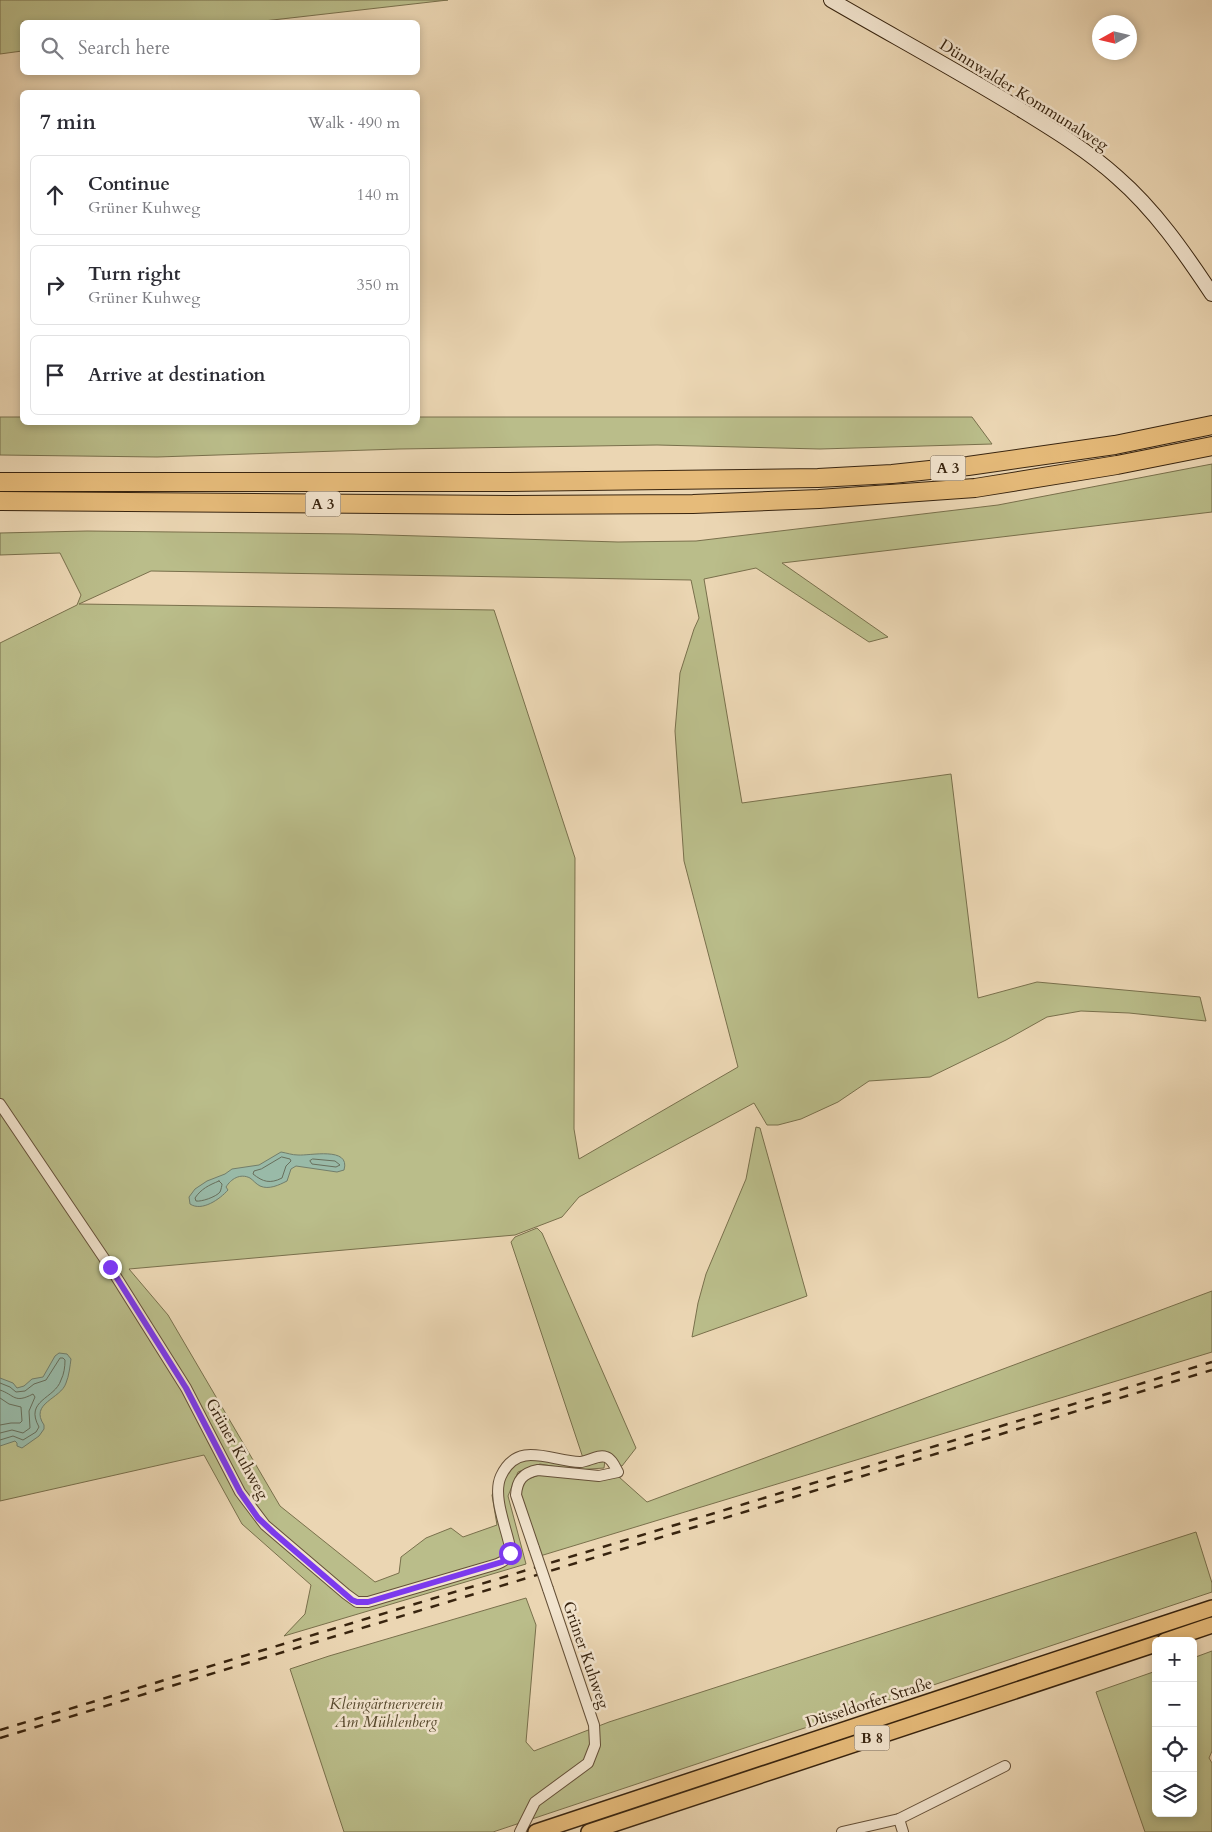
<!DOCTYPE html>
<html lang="en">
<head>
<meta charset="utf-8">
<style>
	:root { --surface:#fff; --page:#f7f7f7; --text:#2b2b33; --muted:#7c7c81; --line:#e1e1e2 }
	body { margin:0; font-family:Cardo,serif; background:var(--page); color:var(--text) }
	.controls { position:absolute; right:15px; bottom:15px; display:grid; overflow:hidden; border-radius:8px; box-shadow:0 2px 8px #0003 }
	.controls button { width:45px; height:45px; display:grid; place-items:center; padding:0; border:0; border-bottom:1px solid var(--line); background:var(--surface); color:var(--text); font:25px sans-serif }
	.compass { position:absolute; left:1092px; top:15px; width:45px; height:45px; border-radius:50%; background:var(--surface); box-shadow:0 2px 8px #0003; rotate:262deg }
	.stop { position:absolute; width:15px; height:15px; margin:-11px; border:4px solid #7c3aed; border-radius:50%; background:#fff }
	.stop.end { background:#7c3aed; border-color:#fff; box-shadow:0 1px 5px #0008 }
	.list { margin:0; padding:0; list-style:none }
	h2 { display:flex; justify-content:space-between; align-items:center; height:65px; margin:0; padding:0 20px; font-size:21px }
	h2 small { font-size:16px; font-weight:400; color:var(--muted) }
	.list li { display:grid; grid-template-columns:32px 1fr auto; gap:15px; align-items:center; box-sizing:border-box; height:80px; margin:0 10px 10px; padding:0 10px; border:1px solid var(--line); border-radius:8px }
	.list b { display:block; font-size:19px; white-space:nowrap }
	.list p { margin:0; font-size:16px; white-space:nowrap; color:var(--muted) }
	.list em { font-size:16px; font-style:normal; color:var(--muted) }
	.icon { flex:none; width:28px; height:28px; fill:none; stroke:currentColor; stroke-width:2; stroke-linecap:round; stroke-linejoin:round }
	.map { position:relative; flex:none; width:1212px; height:1832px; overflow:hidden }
	.search { position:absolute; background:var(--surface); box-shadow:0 2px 8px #0003; left:20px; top:20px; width:400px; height:55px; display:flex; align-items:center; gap:12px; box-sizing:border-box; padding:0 18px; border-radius:8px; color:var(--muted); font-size:19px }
	.panel { position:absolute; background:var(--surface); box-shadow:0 2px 8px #0003; left:20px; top:90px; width:400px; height:335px; border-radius:8px }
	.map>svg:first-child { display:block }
	.green { fill:#babd8a; stroke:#79704c; fill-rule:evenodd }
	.water { fill:#99baa8; stroke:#727e6b }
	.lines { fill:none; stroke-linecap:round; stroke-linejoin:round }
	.shore { stroke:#686f5c; stroke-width:1 }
	.street-casing { stroke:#655038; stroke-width:12 }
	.secondary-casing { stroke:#38240f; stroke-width:16 }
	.primary-casing { stroke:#38240f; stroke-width:18 }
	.highway-casing { stroke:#38240f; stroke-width:20 }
	.street { stroke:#f2e4ce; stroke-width:10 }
	.secondary { stroke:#f2e4ce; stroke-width:14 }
	.primary { stroke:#e6bb7a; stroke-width:15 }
	.highway { stroke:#e6bb7a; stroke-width:18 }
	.rail { stroke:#38240f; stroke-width:2.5; stroke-dasharray:9 9; stroke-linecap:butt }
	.street-bridge-casing { stroke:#655038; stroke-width:12; stroke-linecap:butt }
	.street-bridge { stroke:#f2e4ce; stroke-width:10 }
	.route { stroke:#7c3aed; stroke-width:6 }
	.labels { text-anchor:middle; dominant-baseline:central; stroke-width:5; stroke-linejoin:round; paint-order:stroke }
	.shield { fill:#f2e4ce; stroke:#705e48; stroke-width:1 }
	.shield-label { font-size:15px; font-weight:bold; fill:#38240f }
	.street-label { font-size:16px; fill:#38240f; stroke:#f2e4ce }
	.park-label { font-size:16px; font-style:italic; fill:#584a2e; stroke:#f2e4ce }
</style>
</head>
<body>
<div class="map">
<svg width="1212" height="1832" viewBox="0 0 1212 1832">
	<rect width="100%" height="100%" fill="#ebd6b3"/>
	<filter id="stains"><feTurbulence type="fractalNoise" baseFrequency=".004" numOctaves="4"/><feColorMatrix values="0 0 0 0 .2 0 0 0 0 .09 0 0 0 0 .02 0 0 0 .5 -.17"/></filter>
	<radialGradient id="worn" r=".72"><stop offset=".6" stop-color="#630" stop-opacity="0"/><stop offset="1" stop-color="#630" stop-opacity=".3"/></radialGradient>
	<!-- green -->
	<g class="green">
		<path d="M0 0H448L255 22H22V51L0 54Z"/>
		<path d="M0 417H22V422H418V417H972L992 444 820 449 657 445 399 449 157 457 0 455Z"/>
		<path d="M1212 464V512L782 563 888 637 869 642 756 568 704 579 742 803 951 774 978 998 1037 982 1200 997 1206 1021 1129 1013 1081 1011 1047 1017 1006 1040 930 1077 869 1081 838 1102 801 1119 778 1125H767L754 1103 579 1197 562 1217 515 1235 129 1269 168 1315 280 1506 375 1582 399 1573 401 1557 426 1538 451 1528 463 1537 497 1525 492 1495C504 1475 507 1467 530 1457L605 1460 604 1468 576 1470 540 1464 518 1472 508 1496 526 1564 284 1636 305 1614 311 1585 242 1524 204 1455 0 1501V643L77 605 81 595 60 553 0 555V533L87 531 353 534 618 542 696 541 998 505ZM151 571 691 580 699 618 694 629 680 673 675 731 684 861 738 1067 579 1159 574 1129 575 858 494 610 79 604Z"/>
		<path d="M756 1127 760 1128 807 1296 692 1337 698 1303 706 1274 746 1179Z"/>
		<path d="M537 1228 542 1233 636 1448 622 1466H618L613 1458H583L511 1242 515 1237Z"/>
		<path d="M1212 1291V1352L540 1556 519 1496 525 1480 539 1475 619 1477 647 1502Z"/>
		<path d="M1196 1532 1212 1583V1592L493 1832H344L290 1669 329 1656 526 1598 536 1625 526 1742 534 1751 609 1722Z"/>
		<path d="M1212 1651V1751L1209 1758 1212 1763V1832H1145L1096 1692 1156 1671V1813H1193V1658Z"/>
	</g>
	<!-- water -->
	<g class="water">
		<path d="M281 1152C287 1153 292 1155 298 1155 309 1156 351 1146 344 1170L337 1172 296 1166 291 1169 287 1181C279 1185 269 1190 260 1186 256 1184 253 1180 250 1178 240 1173 231 1179 226 1187L228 1190C220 1199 202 1212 190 1204L189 1197 195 1189 207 1181 225 1174 232 1169 259 1165Z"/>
		<path d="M59 1353 67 1354 71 1359C70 1366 69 1376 66 1383 61 1399 29 1403 44 1425V1429L39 1436 22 1448 17 1446V1443L15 1441 0 1446V1378L13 1383 17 1388 24 1386 32 1379 43 1377 55 1356Z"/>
	</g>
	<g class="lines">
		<!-- shore -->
		<g class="shore">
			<path d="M282 1157 290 1159 291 1161 286 1166 282 1178C270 1184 263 1182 253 1174L254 1171 261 1169Z"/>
			<path d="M313 1159 335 1161 340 1165 336 1167 312 1164 310 1161Z"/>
			<path d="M219 1181 222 1184C222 1185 221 1190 220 1192 216 1197 201 1202 196 1201L195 1198C201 1189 209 1185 219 1181Z"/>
			<path d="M0 1383 10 1387 16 1392 25 1391 34 1384 46 1380 60 1358H63L65 1360C65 1367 64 1374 61 1380 55 1399 24 1400 39 1427L36 1432 23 1440 13 1436 0 1440"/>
			<path d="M0 1390C15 1395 14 1404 33 1394L35 1397 29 1411 30 1428 23 1433 12 1430 0 1433"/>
			<path d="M0 1398 9 1404 21 1407 22 1421 20 1423H11L0 1425"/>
		</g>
		<defs>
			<g id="street">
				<path d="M0 1104 110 1267 186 1388 240 1492 265 1525 346 1594 357 1602H368L494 1565C504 1562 510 1558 510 1547 506 1527 492 1495 501 1476 518 1439 552 1462 580 1462 588 1462 598 1454 606 1457 612 1459 615 1467 618 1472L599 1476 538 1470C523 1473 517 1480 516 1495L534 1548"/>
				<path d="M899 1819 903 1832"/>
				<path d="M520 1832 535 1802 588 1763 595 1745 594 1725 548 1589"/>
				<path d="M842 1832 899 1819 1005 1766"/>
			</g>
			<path id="secondary" d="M831 0C893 36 956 70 1018 108 1052 129 1087 150 1117 177 1155 210 1184 252 1212 294"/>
			<g id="primary">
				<path d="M1165 1641 1212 1625"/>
				<path d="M536 1832 1212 1608"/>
				<path d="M589 1832 1156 1644"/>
			</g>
			<g id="highway">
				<path d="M0 482H509L818 478 892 474 968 466 1115 445 1212 425"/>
				<path d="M0 501 513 505 693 504 819 499 975 488 1117 465 1212 446"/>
			</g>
		</defs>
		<!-- street casing -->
		<use href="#street" class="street-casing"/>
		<!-- secondary casing -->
		<use href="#secondary" class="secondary-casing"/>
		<!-- primary casing -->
		<use href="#primary" class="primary-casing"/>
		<!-- highway casing -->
		<use href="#highway" class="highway-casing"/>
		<!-- street -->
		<use href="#street" class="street"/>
		<!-- secondary -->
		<use href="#secondary" class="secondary"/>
		<!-- primary -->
		<use href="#primary" class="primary"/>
		<!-- highway -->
		<use href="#highway" class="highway"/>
		<!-- rail -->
		<g class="rail">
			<path d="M0 1730 1212 1362"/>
			<path d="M0 1738 1212 1370"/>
		</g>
		<defs>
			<path id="street-bridge" d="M534 1548 548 1589"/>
		</defs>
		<!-- street-bridge casing -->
		<use href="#street-bridge" class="street-bridge-casing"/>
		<!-- street-bridge -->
		<use href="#street-bridge" class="street-bridge"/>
	</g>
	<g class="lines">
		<!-- route -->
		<path class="route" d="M110 1267 186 1388 240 1492 258 1518 274 1533 352 1600 357 1602H368L502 1562 510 1553"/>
	</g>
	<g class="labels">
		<!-- shield labels -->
		<g class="shield">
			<rect x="930.5" y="455.5" width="35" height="25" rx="4"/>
			<rect x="305.5" y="491.5" width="35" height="25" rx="4"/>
			<rect x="854.5" y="1725.5" width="35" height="25" rx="4"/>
		</g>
		<g class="shield-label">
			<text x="948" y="468">A 3</text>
			<text x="323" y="504">A 3</text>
			<text x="872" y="1738">B 8</text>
		</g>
		<!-- street labels -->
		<g class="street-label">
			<text transform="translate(1024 95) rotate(32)">Dünnwalder Kommunalweg</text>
			<text transform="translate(237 1449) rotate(61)">Grüner Kuhweg</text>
			<text transform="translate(586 1655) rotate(71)">Grüner Kuhweg</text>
			<text transform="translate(869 1703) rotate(-18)">Düsseldorfer Straße</text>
		</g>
		<!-- park labels -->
		<g class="park-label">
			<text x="386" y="1704">Kleingärtnerverein<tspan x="386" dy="18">Am Mühlenberg</tspan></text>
		</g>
	</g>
	<rect width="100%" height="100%" filter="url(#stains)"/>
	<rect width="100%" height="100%" fill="url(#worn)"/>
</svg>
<div class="controls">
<button>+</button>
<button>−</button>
<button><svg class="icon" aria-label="locate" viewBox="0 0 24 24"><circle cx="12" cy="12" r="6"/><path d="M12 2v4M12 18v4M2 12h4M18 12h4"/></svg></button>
<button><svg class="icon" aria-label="layers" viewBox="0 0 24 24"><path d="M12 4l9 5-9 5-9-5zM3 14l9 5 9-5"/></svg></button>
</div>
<svg class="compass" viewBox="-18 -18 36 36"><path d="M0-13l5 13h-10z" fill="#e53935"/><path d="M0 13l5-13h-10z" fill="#7c7c81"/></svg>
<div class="stop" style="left:510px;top:1553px"></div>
<div class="stop end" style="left:110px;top:1267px"></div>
<div class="search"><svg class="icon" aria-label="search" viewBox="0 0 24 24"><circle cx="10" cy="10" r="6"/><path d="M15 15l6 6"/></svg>Search here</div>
<section class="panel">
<h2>7 min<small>Walk · 490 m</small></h2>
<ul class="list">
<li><svg class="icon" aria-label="ahead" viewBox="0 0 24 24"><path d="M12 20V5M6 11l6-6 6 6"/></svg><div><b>Continue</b><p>Grüner Kuhweg</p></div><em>140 m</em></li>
<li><svg class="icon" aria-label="right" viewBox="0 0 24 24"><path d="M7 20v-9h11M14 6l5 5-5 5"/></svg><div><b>Turn right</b><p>Grüner Kuhweg</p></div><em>350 m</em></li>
<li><svg class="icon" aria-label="arrive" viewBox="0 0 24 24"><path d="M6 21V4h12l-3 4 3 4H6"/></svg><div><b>Arrive at destination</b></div></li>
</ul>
</section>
</div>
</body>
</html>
